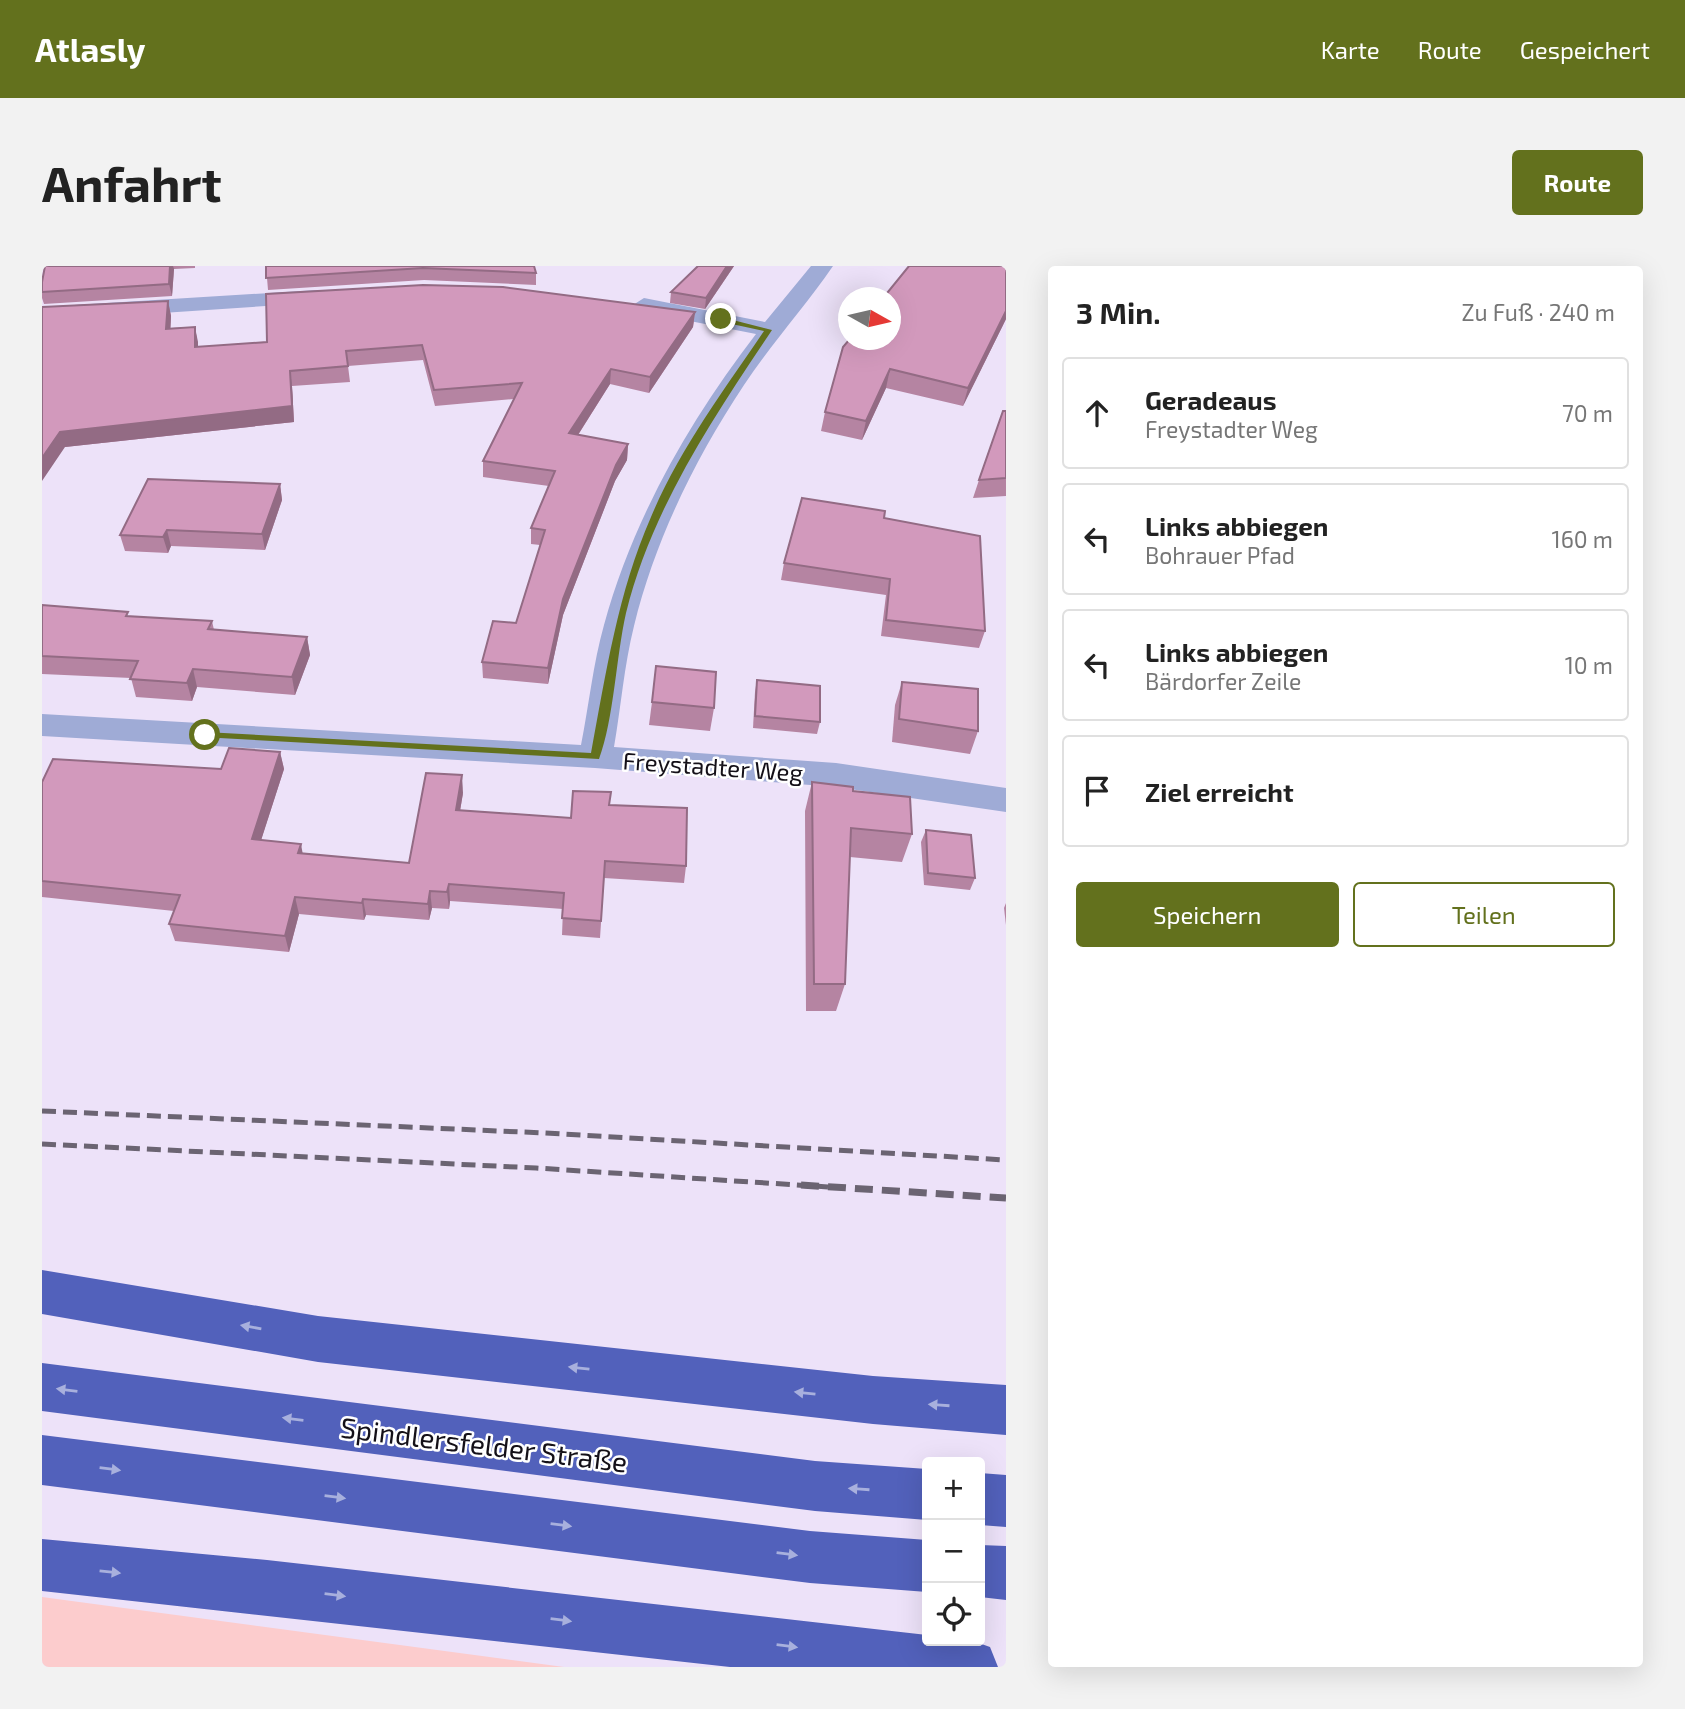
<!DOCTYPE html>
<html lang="de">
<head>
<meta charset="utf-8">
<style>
	:root { --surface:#fff; --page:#f2f2f2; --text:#222; --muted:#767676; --line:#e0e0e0; --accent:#63711d }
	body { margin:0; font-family:"Exo 2",sans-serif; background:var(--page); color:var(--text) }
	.controls { position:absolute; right:21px; bottom:21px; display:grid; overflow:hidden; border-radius:7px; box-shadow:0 7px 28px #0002 }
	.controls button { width:63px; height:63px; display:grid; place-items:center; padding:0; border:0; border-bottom:2px solid var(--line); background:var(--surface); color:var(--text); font:35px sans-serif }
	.compass { position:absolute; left:796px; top:21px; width:63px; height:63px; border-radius:50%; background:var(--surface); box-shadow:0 7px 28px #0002; rotate:98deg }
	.stop { position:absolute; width:21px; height:21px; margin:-16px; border:5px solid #63711d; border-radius:50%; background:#fff }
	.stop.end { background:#63711d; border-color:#fff; box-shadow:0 2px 7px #0008 }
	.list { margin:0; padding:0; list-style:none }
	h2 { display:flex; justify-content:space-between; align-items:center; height:91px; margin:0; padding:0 28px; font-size:30px }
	h2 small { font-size:23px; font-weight:400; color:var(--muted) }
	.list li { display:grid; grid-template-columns:46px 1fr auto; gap:21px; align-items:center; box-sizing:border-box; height:112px; margin:0 14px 14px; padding:0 14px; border:2px solid var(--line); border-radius:7px }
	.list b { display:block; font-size:26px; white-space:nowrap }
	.list p { margin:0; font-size:23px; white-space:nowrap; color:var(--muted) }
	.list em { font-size:23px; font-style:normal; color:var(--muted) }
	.actions { display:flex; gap:14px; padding:21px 28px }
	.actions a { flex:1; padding:16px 0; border:2px solid var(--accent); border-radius:7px; text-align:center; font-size:24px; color:var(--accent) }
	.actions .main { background:var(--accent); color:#fff }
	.icon { flex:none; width:38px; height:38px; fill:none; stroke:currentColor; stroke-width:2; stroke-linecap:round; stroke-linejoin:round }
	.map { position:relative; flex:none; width:964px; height:1401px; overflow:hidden; border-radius:7px }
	header { display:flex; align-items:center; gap:42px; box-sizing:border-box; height:98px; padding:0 35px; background:var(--accent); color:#fff }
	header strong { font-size:33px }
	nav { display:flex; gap:38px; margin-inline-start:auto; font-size:24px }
	.intro { display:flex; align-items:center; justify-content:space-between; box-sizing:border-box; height:168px; padding:0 42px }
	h1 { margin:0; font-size:49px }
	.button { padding:18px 32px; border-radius:7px; background:var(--accent); color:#fff; font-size:24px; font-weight:700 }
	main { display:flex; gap:42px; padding:0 42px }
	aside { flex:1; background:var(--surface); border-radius:7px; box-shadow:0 7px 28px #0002 }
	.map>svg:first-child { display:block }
	.green { fill:#fccccd }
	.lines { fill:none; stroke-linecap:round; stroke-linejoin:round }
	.minor { fill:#9fabd6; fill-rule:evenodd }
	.highway { fill:#5261bb; fill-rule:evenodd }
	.rail-far1 { stroke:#6b6472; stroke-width:5; stroke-dasharray:14 7; stroke-linecap:butt }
	.rail { stroke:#6b6472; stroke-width:7; stroke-dasharray:18 9; stroke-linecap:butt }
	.wall { fill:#b584a2 }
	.shaded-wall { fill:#936b84 }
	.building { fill:#d299bc; stroke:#936b84; stroke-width:2 }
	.oneway { fill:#a8b0dd }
	.route { fill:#63711d }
	.labels { text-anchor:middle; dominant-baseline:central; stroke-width:5; stroke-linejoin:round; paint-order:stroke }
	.street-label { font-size:24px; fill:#141018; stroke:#fff }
	.near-street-label { font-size:28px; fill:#141018; stroke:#fff }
</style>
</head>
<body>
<header>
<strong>Atlasly</strong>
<nav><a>Karte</a><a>Route</a><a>Gespeichert</a></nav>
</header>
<div class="intro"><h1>Anfahrt</h1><a class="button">Route</a></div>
<main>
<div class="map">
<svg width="964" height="1401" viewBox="0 0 964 1401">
	<rect width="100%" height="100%" fill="#ede2f9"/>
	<!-- green -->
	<path class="green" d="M0 1331 522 1401H0Z"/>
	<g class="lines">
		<!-- minor -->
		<g class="minor">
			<path d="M769 0H791C763 41 729 78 702 119 653 193 613 274 592 360 582 400 579 441 572 481L794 497 964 522V546L794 521 553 502 0 470V448L539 479C547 439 551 398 562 359 591 253 647 155 714 68L602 46 591 39 602 32 723 56Z"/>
			<path d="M276 24 287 31 284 36 0 55V41Z"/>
		</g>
		<!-- highway -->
		<g class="highway">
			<path d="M0 1004 276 1050 831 1110 964 1119V1169L831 1158 276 1096 0 1048Z"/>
			<path d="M0 1097 773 1195 885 1203V1254L773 1245 0 1145Z"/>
			<path d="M0 1169 768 1265 885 1274V1326L768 1317 0 1219Z"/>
			<path d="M938 1207 964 1209V1261L938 1259Z"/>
			<path d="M0 1273 225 1294 885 1369V1375H931L948 1381 956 1401H688L0 1325Z"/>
			<path d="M938 1279 964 1280V1334L938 1331Z"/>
		</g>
		<!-- rail-far1 -->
		<g class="rail-far1">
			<path d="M0 845 503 867 964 894"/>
			<path d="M0 878 494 902 786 921"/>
		</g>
		<!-- rail -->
		<path class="rail" d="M759 919 964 932"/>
	</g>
	<!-- wall -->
	<g class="wall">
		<path d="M3 0H153V2L132 3 130 30 2 38 0 32V16Z"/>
		<path d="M224 0H492L494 7V19L382 14 226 24Z"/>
		<path d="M656 0H692L663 43 628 37 629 26Z"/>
		<path d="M964 0V53L921 140 844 122 820 174 779 165 783 146Z"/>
		<path d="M126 35 129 50 128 62 153 61 156 81 653 46 651 61 607 127 568 118 536 169 586 178 585 194 573 215 521 349 506 418 441 412 440 396 474 357 498 279 489 278V262L507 220 441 211V195L472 133 393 140 381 94 306 100 308 116 250 120 252 156 23 181 0 41Z"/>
		<path d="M964 145V230L931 232 937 214Z"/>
		<path d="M238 218 240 234 223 284 129 280 126 287 83 285 78 269Z"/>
		<path d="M842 252 943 365 937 382 839 370 844 329 739 314 742 297Z"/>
		<path d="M0 339 87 350 170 355 172 364 265 371 268 389 253 429 155 421 150 435 94 431 89 412 0 408Z"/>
		<path d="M715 414 778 456 775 468 711 462 713 426Z"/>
		<path d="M860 416 936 465 928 488 850 476 853 439Z"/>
		<path d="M610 436 672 442 668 465 607 459Z"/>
		<path d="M238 486 242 503 219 574 260 588 367 597 421 527 418 545 529 552 568 539 644 600 642 617 562 612 558 672 520 669 521 643 408 635 407 643 390 642 387 654 324 649 322 654 257 648 247 686 133 675 127 658 132 645 0 631V516L179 503Z"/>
		<path d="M770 516 811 525 870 568 860 596 808 591 803 718 794 745H764L763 545Z"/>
		<path d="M884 564 933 612 928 624 882 619 879 576Z"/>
		<path d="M964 637V659L962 642Z"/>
	</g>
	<!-- shaded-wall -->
	<g class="shaded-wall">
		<path d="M128 0H131L132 3 130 30 127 18Z"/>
		<path d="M685 0H692L663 43 664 32Z"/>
		<path d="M126 35 129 50 128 78 124 63Z"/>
		<path d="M964 45V53L921 140 926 122Z"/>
		<path d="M653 46 651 61 607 127 608 111Z"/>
		<path d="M153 61 156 76V96L153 81Z"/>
		<path d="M569 103 568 118 527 183V167Z"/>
		<path d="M848 103 844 122 820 174 824 155Z"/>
		<path d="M248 105 250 120 252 156 23 181 0 215V192L18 166Z"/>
		<path d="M586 178 585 194 573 215 521 349 506 418V402L521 333 574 199Z"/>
		<path d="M238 218 240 234 223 284 220 268Z"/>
		<path d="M125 264 129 280 126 287 121 271Z"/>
		<path d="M265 371 268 389 253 429 250 411Z"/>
		<path d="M151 403 155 421 150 435 145 417Z"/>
		<path d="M238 486 242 503 214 590 210 573Z"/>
		<path d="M420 509 421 527 415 562 414 544Z"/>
		<path d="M259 578 262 595 256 587Z"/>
		<path d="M407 618 408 635 407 643 405 626Z"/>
		<path d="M388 625 390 642 387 654 386 638Z"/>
		<path d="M253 631 257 648 247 686 243 670Z"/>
		<path d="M321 633 324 649 322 654 320 637Z"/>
	</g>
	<!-- building -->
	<g class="building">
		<path d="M3 0H128L127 18 0 26V16Z"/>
		<path d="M224 0H492L494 7 381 2 224 12Z"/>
		<path d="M656 0H685L664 32 629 26Z"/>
		<path d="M867 0H964V45L926 122 848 103 824 155 783 146 801 81 807 74H849V32H841Z"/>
		<path d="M381 19 461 21 653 46 608 111 569 103 527 167 586 178 574 199 521 333 506 402 440 396 451 355 474 357 503 264 489 262 513 205 441 195 480 117 392 124 380 79 304 85 306 100 248 105 250 140 18 166 0 192V41L126 35 124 63 153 61V81L225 76 224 28Z"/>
		<path d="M961 145H964V212L937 214Z"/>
		<path d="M106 213 238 218 220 268 125 264 121 271 78 269Z"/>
		<path d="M760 232 843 245 842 252 938 270 943 365 844 354 848 313 742 297Z"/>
		<path d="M0 339 86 346 84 350 170 355 166 363 265 371 250 411 151 403 145 417 88 413 96 395 0 390Z"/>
		<path d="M614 400 674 406 672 442 610 436Z"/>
		<path d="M715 414 778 420V456L713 450Z"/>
		<path d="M860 416 936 423V465L857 453Z"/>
		<path d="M187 482 238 486 210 573 259 578 256 587 367 597 384 507 420 509 414 544 529 552 531 525 569 526 567 539 645 542 644 600 563 595 559 655 520 652 522 627 407 618 405 626 388 625 386 638 321 633 320 637 253 631 243 670 127 658 138 629 0 615V516L11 493 179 503Z"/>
		<path d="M770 516 811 521V525L868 531 870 568 809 562 803 718H772Z"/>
		<path d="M884 564 929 569 933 612 886 607Z"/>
	</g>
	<!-- one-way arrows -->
	<defs><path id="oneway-solid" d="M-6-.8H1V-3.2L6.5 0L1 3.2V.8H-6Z" transform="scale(1.75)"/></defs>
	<g class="oneway">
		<use href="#oneway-solid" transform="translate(209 1061) rotate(-170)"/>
		<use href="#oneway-solid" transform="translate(537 1102) rotate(-174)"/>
		<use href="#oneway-solid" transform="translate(25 1124) rotate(-173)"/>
		<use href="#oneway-solid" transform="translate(763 1127) rotate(-174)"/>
		<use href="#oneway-solid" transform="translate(897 1139) rotate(-176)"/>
		<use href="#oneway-solid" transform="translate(251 1153) rotate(-173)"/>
		<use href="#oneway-solid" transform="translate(68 1203) rotate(7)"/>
		<use href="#oneway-solid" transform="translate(817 1223) rotate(-176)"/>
		<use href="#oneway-solid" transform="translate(293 1231) rotate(7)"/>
		<use href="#oneway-solid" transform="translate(519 1259) rotate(7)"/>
		<use href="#oneway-solid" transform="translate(745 1288) rotate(7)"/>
		<use href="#oneway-solid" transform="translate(68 1306) rotate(6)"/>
		<use href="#oneway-solid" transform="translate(293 1329) rotate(7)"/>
		<use href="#oneway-solid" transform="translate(519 1354) rotate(7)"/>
		<use href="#oneway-solid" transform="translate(745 1380) rotate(7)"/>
	</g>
	<!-- route -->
	<path class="route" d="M679 51 730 64C671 152 610 242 584 347 574 391 572 453 557 493L159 471 163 466 549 487C564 407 576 326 609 251 637 184 682 124 722 65L676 55Z"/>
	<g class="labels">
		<!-- street labels -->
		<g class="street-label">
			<text transform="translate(671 500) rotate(4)">Freystadter Weg</text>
		</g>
		<!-- near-street labels -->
		<g class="near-street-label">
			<text transform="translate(442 1178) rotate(7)">Spindlersfelder Straße</text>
		</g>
	</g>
</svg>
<div class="controls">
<button>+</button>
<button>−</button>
<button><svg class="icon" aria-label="locate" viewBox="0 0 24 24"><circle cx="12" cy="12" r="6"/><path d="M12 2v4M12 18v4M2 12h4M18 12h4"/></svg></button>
</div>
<svg class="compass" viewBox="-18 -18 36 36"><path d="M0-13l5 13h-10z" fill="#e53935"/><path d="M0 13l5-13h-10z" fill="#767676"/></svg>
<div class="stop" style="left:163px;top:469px"></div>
<div class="stop end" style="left:679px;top:53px"></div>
</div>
<aside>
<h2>3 Min.<small>Zu Fuß · 240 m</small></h2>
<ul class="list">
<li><svg class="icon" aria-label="ahead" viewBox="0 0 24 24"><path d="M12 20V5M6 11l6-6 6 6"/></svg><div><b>Geradeaus</b><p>Freystadter Weg</p></div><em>70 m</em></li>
<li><svg class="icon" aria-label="left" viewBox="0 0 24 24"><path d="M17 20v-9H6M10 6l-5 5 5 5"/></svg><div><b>Links abbiegen</b><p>Bohrauer Pfad</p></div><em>160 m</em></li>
<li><svg class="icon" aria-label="left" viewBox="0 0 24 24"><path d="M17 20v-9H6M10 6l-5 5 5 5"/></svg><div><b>Links abbiegen</b><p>Bärdorfer Zeile</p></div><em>10 m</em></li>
<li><svg class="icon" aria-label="arrive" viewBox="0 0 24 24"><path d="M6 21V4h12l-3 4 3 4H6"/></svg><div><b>Ziel erreicht</b></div></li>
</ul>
<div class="actions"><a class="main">Speichern</a><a>Teilen</a></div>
</aside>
</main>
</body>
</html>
